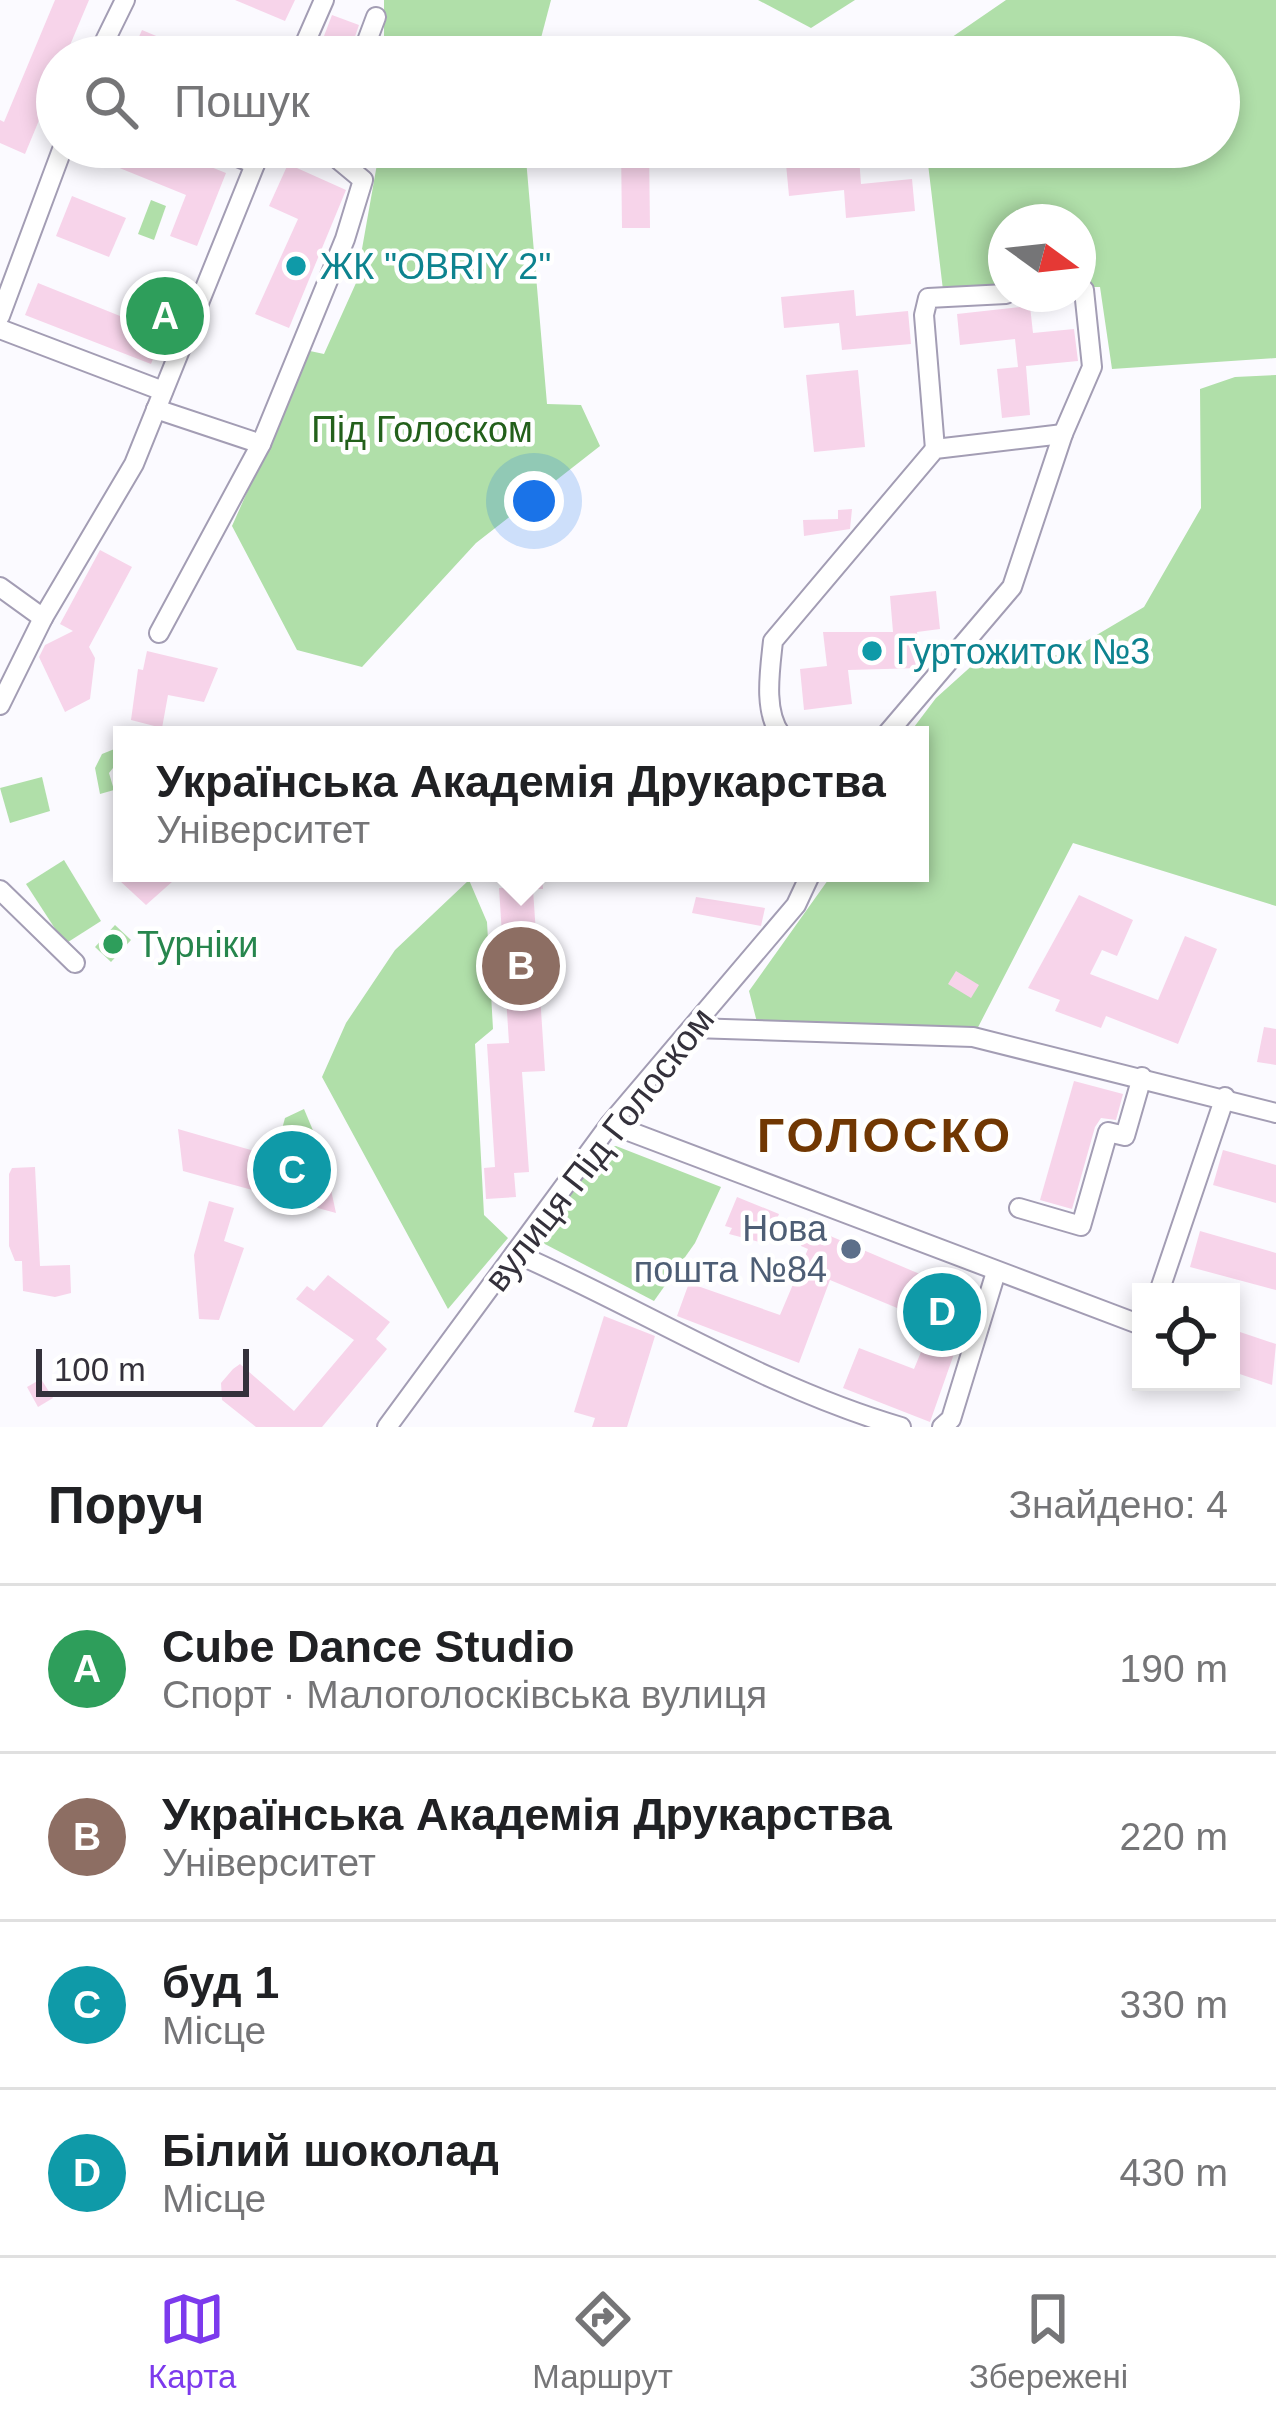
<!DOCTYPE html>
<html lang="uk">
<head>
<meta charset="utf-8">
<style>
	:root { --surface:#fff; --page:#f2f2f2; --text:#202124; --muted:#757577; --line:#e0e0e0; --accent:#7c3aed }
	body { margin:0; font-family:Helvetica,sans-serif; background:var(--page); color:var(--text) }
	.controls { position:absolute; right:36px; bottom:36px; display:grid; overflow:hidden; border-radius:0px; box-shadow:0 6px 18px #0003 }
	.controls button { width:108px; height:108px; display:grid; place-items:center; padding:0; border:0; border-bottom:3px solid var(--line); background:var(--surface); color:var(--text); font:60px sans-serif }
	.compass { position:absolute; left:988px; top:204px; width:108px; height:108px; border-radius:50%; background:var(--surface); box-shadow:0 6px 18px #0003; rotate:105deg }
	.scale { position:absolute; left:36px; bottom:30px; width:213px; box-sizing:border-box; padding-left:12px; border:6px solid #34313b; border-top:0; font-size:33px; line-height:42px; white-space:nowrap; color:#34313b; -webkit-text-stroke:9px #fff; paint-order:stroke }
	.you { position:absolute; left:534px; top:501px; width:42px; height:42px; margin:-30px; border:9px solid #fff; border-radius:50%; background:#1a73e8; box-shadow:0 0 0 18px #1a73e833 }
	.badge { display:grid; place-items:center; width:78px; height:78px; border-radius:50%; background:var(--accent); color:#fff; font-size:39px; font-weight:700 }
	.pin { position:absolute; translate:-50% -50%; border:6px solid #fff; box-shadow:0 3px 12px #0006 }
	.popup { position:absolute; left:113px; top:726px; width:816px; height:156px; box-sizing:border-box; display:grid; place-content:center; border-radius:0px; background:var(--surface); filter:drop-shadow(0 3px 9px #0005); font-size:39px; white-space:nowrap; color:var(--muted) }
	.popup b { font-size:45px; color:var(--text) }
	.popup::after { content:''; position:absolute; left:50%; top:100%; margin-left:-24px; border:24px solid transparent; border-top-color:var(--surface) }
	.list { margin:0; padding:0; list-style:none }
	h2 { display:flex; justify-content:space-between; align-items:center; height:156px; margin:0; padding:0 48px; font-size:51px }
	h2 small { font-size:39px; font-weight:400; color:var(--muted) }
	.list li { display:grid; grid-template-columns:78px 1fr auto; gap:36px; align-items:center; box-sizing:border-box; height:168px; padding:0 48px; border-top:3px solid var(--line) }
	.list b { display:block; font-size:45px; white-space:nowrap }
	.list p { margin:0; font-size:39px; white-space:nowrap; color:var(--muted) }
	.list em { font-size:39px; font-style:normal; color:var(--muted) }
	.icon { flex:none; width:66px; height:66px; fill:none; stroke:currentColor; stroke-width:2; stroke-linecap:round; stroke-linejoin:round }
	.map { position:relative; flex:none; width:1276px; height:1427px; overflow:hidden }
	.search { position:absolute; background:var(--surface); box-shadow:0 6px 18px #0003; left:36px; right:36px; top:36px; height:132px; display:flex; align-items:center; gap:30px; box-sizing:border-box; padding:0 42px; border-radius:66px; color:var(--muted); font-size:45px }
	.sheet { height:828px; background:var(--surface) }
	nav { display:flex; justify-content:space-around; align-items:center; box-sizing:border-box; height:168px; border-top:3px solid var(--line); background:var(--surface); font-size:33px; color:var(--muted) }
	nav a { display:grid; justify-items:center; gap:6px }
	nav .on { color:var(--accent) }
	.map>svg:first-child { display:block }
	.green { fill:#b0dfa9 }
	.building { fill:#f7d4ea }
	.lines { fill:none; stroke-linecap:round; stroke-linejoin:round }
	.minor-casing { stroke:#a39db4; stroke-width:22 }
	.minor { stroke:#fff; stroke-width:18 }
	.culture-dot { fill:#0f9aa8; stroke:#fff; stroke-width:4.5 }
	.leisure-dot { fill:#2e9e5b; stroke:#fff; stroke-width:4.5 }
	.service-dot { fill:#5c6f8a; stroke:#fff; stroke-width:4.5 }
	.labels { text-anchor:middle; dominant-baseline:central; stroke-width:9; stroke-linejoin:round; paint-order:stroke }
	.culture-label { font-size:36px; fill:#0d838f; stroke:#fff; text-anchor:start }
	.park-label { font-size:36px; fill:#23601b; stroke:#fff }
	.leisure-label { font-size:36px; fill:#27864d; stroke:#fff; text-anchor:start }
	.street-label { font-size:36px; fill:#34313b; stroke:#fff }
	.service-label { font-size:36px; fill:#4e5e75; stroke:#fff; text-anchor:end }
	.district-label { font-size:48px; font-weight:bold; letter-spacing:3px; fill:#713702; stroke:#fff }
</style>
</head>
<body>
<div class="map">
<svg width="1276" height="1427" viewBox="0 0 1276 1427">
	<rect width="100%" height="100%" fill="#fbfaff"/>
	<!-- green -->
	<g class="green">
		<path d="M384 0H551L536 57H384Z"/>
		<path d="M758 0H855L811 28Z"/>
		<path d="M1006 0H1276V358L1112 369 1100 287H1078V222H1006V289L943 290 926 147H1219V57H923Z"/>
		<path d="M380 147H525L547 404 581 405 600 446 476 543 362 667 297 650 232 526 310 351 324 354 356 283Z"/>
		<path d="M151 200 166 206 154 240 138 234Z"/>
		<path d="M1276 375V906L1073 843 973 1037 760 1034 749 991 833 873H920V735H908L936 698 996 644 1061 656 1144 607 1201 508 1200 389 1235 377Z"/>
		<path d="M117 748 121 758 109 773 114 790 100 794 95 768 102 754Z"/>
		<path d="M42 777 50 811 10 823 0 788Z"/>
		<path d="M64 860 101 921 65 944 26 884Z"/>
		<path d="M469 880 487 922 493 1029 475 1044 484 1215 508 1238 448 1309 322 1077 346 1023 395 950Z"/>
		<path d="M115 925 131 940 111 962 95 947Z"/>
		<path d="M304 1109 317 1140 282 1129 285 1118Z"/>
		<path d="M616 1146 721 1187 695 1243 654 1301 541 1242 546 1223 602 1148Z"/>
	</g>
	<!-- building -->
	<g class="building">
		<path d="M55 0H89L65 57H57V77L25 154 0 143V120L4 122Z"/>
		<path d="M235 0H295L285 21Z"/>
		<path d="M332 15 359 25 348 57H316Z"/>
		<path d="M142 30 206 57H130Z"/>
		<path d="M94 147H161L226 173 197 246 170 236 186 195 90 156Z"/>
		<path d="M621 147H649L650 228H622Z"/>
		<path d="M859 157 861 184 912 179 915 211 846 218 844 190 789 196 786 164Z"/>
		<path d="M288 164 346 190 289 328 255 314 298 219 269 206Z"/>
		<path d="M72 196 126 218 109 257 56 236Z"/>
		<path d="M153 276 181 287 151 364 25 315 38 283 135 322Z"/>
		<path d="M854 290 856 316 908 311 911 344 842 350 839 323 784 328 781 297Z"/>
		<path d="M1030 306 1033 333 1074 329 1078 361 1026 366 1030 415 1002 418 997 369 1018 367 1015 339 960 345 957 314Z"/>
		<path d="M858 370 865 447 814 452 806 375Z"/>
		<path d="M852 509 850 529 804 536 803 520 838 519V510Z"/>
		<path d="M100 550 132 567 89 647 95 658 90 699 65 712 39 657 45 645 73 631 60 624Z"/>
		<path d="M936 591 940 629 917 632 921 668 848 670 852 704 804 710 800 669 827 666 823 632H893L890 596Z"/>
		<path d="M147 651 218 668 204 702 168 695 162 728 131 720 138 669 143 670Z"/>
		<path d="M127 873H182L146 905 120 881Z"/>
		<path d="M514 873H542L543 889H533L545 1071 522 1072 529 1172 514 1173 516 1197 486 1199 484 1168 495 1167 487 1044 509 1043 499 888 515 887Z"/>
		<path d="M1079 895 1133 920 1117 956 1102 950 1090 974 1158 1000 1185 936 1217 949 1178 1044 1106 1016 1101 1028 1055 1011 1060 1000 1028 988Z"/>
		<path d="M696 897 765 908 761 926 692 913Z"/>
		<path d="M956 971 979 985 971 998 948 984Z"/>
		<path d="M1264 1027 1276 1029V1065L1257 1062Z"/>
		<path d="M1074 1081 1123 1094 1116 1120 1101 1118 1095 1127 1072 1209 1040 1200Z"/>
		<path d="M178 1129 261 1153 264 1141 325 1162 336 1213 183 1171Z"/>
		<path d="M1223 1150 1276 1165V1203L1213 1185Z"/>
		<path d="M35 1167 40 1266 70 1265 71 1293 55 1297 23 1291 22 1261H15L9 1246V1174L12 1168Z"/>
		<path d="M737 1197 779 1214 767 1244 729 1234 732 1228 725 1226Z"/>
		<path d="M209 1201 234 1208 224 1241 244 1248 219 1320 199 1319 194 1255Z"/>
		<path d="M809 1227 974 1297 930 1422 843 1388 859 1348 914 1369 933 1323 830 1280 799 1363 677 1316 689 1283 780 1315 808 1249 801 1246Z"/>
		<path d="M1200 1231 1276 1253V1290L1190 1267Z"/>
		<path d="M328 1275 390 1322 376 1339 387 1349 322 1427H256L222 1400 221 1383 233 1369 240 1364 294 1411 354 1340 296 1299 307 1286 314 1291Z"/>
		<path d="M604 1316 655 1336 627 1427H592L595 1418 574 1412Z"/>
		<path d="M1231 1329 1276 1344 1272 1385 1231 1371Z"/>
		<path d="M41 1379 53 1398 38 1407 27 1387Z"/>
	</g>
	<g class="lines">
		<defs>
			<g id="minor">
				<path d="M97 57 125 0"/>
				<path d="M299 57 324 0"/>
				<path d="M361 57 376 17"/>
				<path d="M213 147 255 164"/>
				<path d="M0 316 63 147"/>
				<path d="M0 329 163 391"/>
				<path d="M156 409 261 444 345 239 363 180 333 155 334 147"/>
				<path d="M935 449 924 315 928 298 1006 294"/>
				<path d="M0 587 43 618"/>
				<path d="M159 633 261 444"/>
				<path d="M0 705 43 618 134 464 262 147"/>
				<path d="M781 735C763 711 770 670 773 641L935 449 1063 434"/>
				<path d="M886 735 1012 587 1063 434 1092 367 1084 290H1078"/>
				<path d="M0 890 75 963"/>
				<path d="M693 1028 973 1037 1276 1113"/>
				<path d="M610 1124 1141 1325"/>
				<path d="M1019 1208 1081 1226 1108 1132 1125 1136 1142 1077"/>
				<path d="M515 1253C645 1310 764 1387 901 1427"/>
				<path d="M1159 1292 1225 1097"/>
				<path d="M387 1427 610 1124 796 905 811 873"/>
				<path d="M942 1427 951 1419 996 1272"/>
			</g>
		</defs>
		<!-- minor casing -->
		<use href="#minor" class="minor-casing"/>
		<!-- minor -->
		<use href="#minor" class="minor"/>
	</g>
	<!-- markers -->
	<g class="culture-dot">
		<circle cx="296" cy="266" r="12"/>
		<circle cx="872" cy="651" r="12"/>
	</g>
	<circle class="leisure-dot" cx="113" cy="944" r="12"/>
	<circle class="service-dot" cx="851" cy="1249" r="12"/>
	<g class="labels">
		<!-- culture labels -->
		<g class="culture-label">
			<text x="320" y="266">ЖК "OBRIY 2"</text>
			<text x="896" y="651">Гуртожиток №3</text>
		</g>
		<!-- park labels -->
		<g class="park-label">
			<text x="422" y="429">Під Голоском</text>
		</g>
		<!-- leisure labels -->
		<g class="leisure-label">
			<text x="137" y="944">Турніки</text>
		</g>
		<!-- street labels -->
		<g class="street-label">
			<text transform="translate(599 1149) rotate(-52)">вулиця Під Голоском</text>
		</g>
		<!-- service labels -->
		<g class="service-label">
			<text x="827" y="1228">Нова<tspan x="827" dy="41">пошта №84</tspan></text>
		</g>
		<!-- district labels -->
		<g class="district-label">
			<text x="885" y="1135">ГОЛОСКО</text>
		</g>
	</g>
</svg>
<div class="controls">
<button><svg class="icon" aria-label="locate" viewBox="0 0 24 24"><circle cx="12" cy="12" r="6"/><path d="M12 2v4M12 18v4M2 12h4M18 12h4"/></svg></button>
</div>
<svg class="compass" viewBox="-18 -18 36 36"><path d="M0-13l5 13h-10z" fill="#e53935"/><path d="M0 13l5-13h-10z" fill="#757577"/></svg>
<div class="scale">100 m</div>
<div class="you"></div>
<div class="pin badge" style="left:165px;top:316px;background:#2e9e5b">A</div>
<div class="pin badge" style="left:521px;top:966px;background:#8d6e63">B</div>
<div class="popup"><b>Українська Академія Друкарства</b>Університет</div>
<div class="pin badge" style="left:292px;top:1170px;background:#0f9aa8">C</div>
<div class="pin badge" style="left:942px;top:1312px;background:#0f9aa8">D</div>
<div class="search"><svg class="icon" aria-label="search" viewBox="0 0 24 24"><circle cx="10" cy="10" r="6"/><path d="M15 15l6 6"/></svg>Пошук</div>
</div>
<section class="sheet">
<h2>Поруч<small>Знайдено: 4</small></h2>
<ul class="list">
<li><span class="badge" style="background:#2e9e5b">A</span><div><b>Cube Dance Studio</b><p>Спорт · Малоголосківська вулиця</p></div><em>190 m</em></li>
<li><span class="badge" style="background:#8d6e63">B</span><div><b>Українська Академія Друкарства</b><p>Університет</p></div><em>220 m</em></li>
<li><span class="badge" style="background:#0f9aa8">C</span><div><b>буд 1</b><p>Місце</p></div><em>330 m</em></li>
<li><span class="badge" style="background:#0f9aa8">D</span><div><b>Білий шоколад</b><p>Місце</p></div><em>430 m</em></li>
</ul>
</section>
<nav>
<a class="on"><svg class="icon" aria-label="map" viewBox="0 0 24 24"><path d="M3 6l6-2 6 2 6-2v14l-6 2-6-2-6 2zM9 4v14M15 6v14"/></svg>Карта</a>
<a><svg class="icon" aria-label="directions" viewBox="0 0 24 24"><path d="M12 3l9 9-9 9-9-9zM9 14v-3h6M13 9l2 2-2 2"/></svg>Маршрут</a>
<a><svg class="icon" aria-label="saved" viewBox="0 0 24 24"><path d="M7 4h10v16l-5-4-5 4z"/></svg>Збережені</a>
</nav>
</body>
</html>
